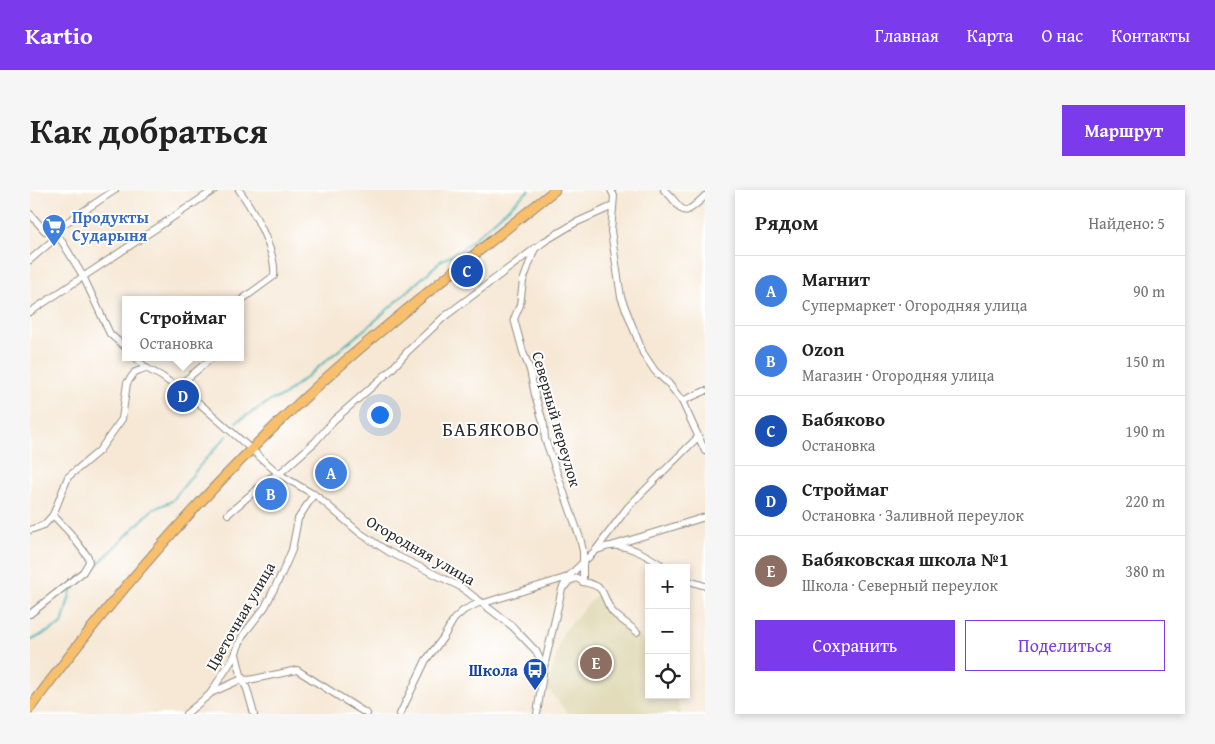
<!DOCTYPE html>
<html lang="ru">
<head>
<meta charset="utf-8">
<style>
	:root { --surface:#fff; --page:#f6f6f6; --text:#222; --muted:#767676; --line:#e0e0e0; --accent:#7c3aed }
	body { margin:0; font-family:"Gentium Book Plus",serif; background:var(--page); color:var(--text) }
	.controls { position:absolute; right:15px; bottom:15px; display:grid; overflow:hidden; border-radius:0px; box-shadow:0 2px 8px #0003 }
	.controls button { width:45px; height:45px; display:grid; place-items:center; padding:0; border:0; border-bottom:1px solid var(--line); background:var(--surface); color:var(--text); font:25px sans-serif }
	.you { position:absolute; left:349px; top:224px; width:18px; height:18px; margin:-12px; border:4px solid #fff; border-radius:50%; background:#1a73e8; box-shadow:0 0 0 8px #1a73e833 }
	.badge { display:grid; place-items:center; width:32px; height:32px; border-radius:50%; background:var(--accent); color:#fff; font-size:16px; font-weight:700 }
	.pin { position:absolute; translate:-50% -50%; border:2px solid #fff; box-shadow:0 1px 5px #0006 }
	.popup { position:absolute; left:92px; top:106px; width:122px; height:65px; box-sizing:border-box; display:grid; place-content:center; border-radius:0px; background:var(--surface); filter:drop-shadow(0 1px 4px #0005); font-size:16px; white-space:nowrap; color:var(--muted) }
	.popup b { font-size:19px; color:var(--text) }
	.popup::after { content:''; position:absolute; left:50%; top:100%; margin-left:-10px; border:10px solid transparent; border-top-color:var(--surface) }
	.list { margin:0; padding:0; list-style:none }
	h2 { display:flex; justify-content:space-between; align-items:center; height:65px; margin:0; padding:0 20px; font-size:21px }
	h2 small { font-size:16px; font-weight:400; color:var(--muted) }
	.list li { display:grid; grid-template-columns:32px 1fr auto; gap:15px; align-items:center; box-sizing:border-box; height:70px; padding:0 20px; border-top:1px solid var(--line) }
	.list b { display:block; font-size:19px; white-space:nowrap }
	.list p { margin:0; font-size:16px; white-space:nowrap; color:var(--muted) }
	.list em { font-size:16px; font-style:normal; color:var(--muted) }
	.actions { display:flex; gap:10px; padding:15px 20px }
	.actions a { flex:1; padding:11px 0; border:1px solid var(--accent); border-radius:0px; text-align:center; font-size:18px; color:var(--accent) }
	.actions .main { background:var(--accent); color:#fff }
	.icon { flex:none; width:28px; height:28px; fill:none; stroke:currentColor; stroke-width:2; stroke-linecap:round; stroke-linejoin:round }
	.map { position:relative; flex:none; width:675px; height:524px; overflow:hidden; border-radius:0px }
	header { display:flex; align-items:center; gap:30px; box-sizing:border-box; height:70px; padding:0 25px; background:var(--accent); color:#fff }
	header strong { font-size:24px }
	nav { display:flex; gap:28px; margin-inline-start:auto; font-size:18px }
	.intro { display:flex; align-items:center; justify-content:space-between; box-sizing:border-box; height:120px; padding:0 30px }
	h1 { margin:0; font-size:35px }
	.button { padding:12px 22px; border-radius:0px; background:var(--accent); color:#fff; font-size:18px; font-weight:700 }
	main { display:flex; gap:30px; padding:0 30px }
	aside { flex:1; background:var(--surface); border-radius:0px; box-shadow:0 2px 8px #0003 }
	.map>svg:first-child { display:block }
	.built { fill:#e2dcba }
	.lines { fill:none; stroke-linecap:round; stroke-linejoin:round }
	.stream { stroke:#3caeb4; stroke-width:2 }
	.minor-casing { stroke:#908a80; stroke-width:8 }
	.highway-casing { stroke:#908a80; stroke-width:11 }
	.minor { stroke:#fff; stroke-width:6 }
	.highway { stroke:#f8bf6c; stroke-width:9 }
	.labels { text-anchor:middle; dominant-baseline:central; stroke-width:4; stroke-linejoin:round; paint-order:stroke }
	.shop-label { font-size:16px; font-weight:bold; fill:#366cbe; stroke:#fff; text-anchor:start }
	.street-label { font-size:16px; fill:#2b2b2b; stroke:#fff }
	.transit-label { font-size:16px; font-weight:bold; fill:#164399; stroke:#fff; text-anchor:end }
	.quarter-label { font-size:19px; letter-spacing:1px; fill:#2b2b2b; stroke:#fff }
</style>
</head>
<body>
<header>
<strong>Kartio</strong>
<nav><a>Главная</a><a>Карта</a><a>О нас</a><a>Контакты</a></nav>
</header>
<div class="intro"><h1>Как добраться</h1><a class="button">Маршрут</a></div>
<main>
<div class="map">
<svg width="675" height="524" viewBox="0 0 675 524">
	<rect width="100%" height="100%" fill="#fff"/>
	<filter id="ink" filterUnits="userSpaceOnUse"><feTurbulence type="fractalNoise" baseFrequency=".02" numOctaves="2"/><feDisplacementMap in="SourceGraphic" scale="10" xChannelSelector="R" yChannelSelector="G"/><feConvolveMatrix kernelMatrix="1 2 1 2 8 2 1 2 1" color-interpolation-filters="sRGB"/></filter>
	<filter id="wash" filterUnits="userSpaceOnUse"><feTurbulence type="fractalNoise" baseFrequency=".0096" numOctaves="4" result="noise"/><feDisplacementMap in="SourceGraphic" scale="20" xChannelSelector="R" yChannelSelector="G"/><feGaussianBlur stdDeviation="1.12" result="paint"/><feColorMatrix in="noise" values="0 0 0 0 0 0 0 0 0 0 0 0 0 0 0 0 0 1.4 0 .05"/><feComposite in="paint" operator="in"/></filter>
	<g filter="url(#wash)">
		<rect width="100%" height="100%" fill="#f6e8d5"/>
		<!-- built -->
		<path class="built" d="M569 402 579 425 619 454V505H647L650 524H538L517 497 533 443Z"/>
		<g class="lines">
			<!-- stream -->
			<g class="stream">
				<path d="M206 232 242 210 253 206 347 129 412 70 429 62 499 0"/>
				<path d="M0 451 32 434 41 401 122 320 142 311 172 273 197 246"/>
			</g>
		</g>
	</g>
	<g filter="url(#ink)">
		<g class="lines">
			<defs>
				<g id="minor">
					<path d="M209 0C223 19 247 63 244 86L210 111"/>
					<path d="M581 0 584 6 581 41 591 107 613 163 625 181 639 194 652 211 675 261"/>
					<path d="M634 0C656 19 648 32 675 6"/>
					<path d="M0 24 15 41 25 40 85 0"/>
					<path d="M25 40 53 86 80 144 96 158"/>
					<path d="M505 58 493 91 490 115 484 129 493 162 500 180 505 205 514 235 515 249 550 348 553 361V392C579 397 570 405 582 421 586 427 601 436 607 442"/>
					<path d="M0 70 29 45"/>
					<path d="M0 122 184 0"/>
					<path d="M105 167 116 178 131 186 169 213 249 284 288 307 330 343 359 362 431 397 482 436 506 461 514 477 507 524"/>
					<path d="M147 197 183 167"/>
					<path d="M652 211 675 201"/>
					<path d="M198 324 240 288 249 284 285 252 304 230 361 180 378 161 414 127 515 51 545 33 583 16"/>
					<path d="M0 340 14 335 23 325"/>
					<path d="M581 356 675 327"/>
					<path d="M566 360C571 359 576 356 581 356 600 354 621 368 636 378"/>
					<path d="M656 390 675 396"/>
					<path d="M535 396 539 391 547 388 553 392"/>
					<path d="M454 413 538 387 565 361 598 317 668 247"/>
					<path d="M0 424 53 382 59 372 58 367 40 343 23 325 38 287 69 261 92 229 97 193 105 182 116 178"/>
					<path d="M206 464 212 489 219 490 267 480 337 524"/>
					<path d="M514 477 532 399 538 387"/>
					<path d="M183 502 212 489 217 499 224 524"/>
					<path d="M156 524 180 504 204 467 213 445 235 417 252 383 262 360 268 329 284 304"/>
					<path d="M370 524 396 470 413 448 424 429 434 420 451 412"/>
				</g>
				<path id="highway" d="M0 518C93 392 202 270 320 167 387 110 456 55 525 0"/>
			</defs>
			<!-- minor casing -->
			<use href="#minor" class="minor-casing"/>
			<!-- highway casing -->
			<use href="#highway" class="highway-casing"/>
			<!-- minor -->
			<use href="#minor" class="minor"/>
			<!-- highway -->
			<use href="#highway" class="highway"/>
		</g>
	</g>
	<!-- icons -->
	<defs>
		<symbol id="supermarket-pin" viewBox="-11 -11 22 30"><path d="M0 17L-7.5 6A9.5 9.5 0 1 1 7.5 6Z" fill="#3f7fe0" stroke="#fff"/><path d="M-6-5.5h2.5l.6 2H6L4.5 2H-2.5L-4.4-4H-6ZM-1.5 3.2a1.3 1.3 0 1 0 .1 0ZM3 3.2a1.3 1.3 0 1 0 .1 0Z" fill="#fff"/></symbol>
		<symbol id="bus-pin" viewBox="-11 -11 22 30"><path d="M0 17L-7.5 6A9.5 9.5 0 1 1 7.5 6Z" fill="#1a4fb4" stroke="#fff"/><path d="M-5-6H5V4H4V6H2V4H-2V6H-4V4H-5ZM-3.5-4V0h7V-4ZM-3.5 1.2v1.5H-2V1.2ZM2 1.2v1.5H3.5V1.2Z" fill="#fff"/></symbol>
	</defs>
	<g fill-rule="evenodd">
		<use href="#supermarket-pin" x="10" y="22" width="28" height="38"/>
		<use href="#bus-pin" x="491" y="466" width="28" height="38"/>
	</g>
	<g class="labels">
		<!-- shop labels -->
		<g class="shop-label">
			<text x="42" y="27">Продукты<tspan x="42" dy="18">Сударыня</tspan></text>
		</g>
		<!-- street labels -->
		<g class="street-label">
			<text transform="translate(527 229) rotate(74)">Северный переулок</text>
			<text transform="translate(391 360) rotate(30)">Огородняя улица</text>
			<text transform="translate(210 426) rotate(-60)">Цветочная улица</text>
		</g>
		<!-- transit labels -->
		<g class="transit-label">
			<text x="488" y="480">Школа</text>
		</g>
		<!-- quarter labels -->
		<g class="quarter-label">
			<text x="461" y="239">БАБЯКОВО</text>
		</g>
	</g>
</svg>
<div class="controls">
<button>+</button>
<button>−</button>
<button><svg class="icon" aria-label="locate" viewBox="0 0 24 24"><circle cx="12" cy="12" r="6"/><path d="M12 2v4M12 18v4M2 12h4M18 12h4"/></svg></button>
</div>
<div class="you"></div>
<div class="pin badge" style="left:301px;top:283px;background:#3f7fe0">A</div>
<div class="pin badge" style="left:241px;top:304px;background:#3f7fe0">B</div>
<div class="pin badge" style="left:437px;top:81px;background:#1a4fb4">C</div>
<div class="pin badge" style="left:153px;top:206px;background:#1a4fb4">D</div>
<div class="popup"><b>Строймаг</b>Остановка</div>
<div class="pin badge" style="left:566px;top:473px;background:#8d6e63">E</div>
</div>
<aside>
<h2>Рядом<small>Найдено: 5</small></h2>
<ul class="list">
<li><span class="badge" style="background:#3f7fe0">A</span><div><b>Магнит</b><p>Супермаркет · Огородняя улица</p></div><em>90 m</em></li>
<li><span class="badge" style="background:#3f7fe0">B</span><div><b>Ozon</b><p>Магазин · Огородняя улица</p></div><em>150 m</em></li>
<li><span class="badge" style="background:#1a4fb4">C</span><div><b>Бабяково</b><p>Остановка</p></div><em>190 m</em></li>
<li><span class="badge" style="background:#1a4fb4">D</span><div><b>Строймаг</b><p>Остановка · Заливной переулок</p></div><em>220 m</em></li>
<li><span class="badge" style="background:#8d6e63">E</span><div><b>Бабяковская школа №1</b><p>Школа · Северный переулок</p></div><em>380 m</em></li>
</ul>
<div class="actions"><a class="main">Сохранить</a><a>Поделиться</a></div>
</aside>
</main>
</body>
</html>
